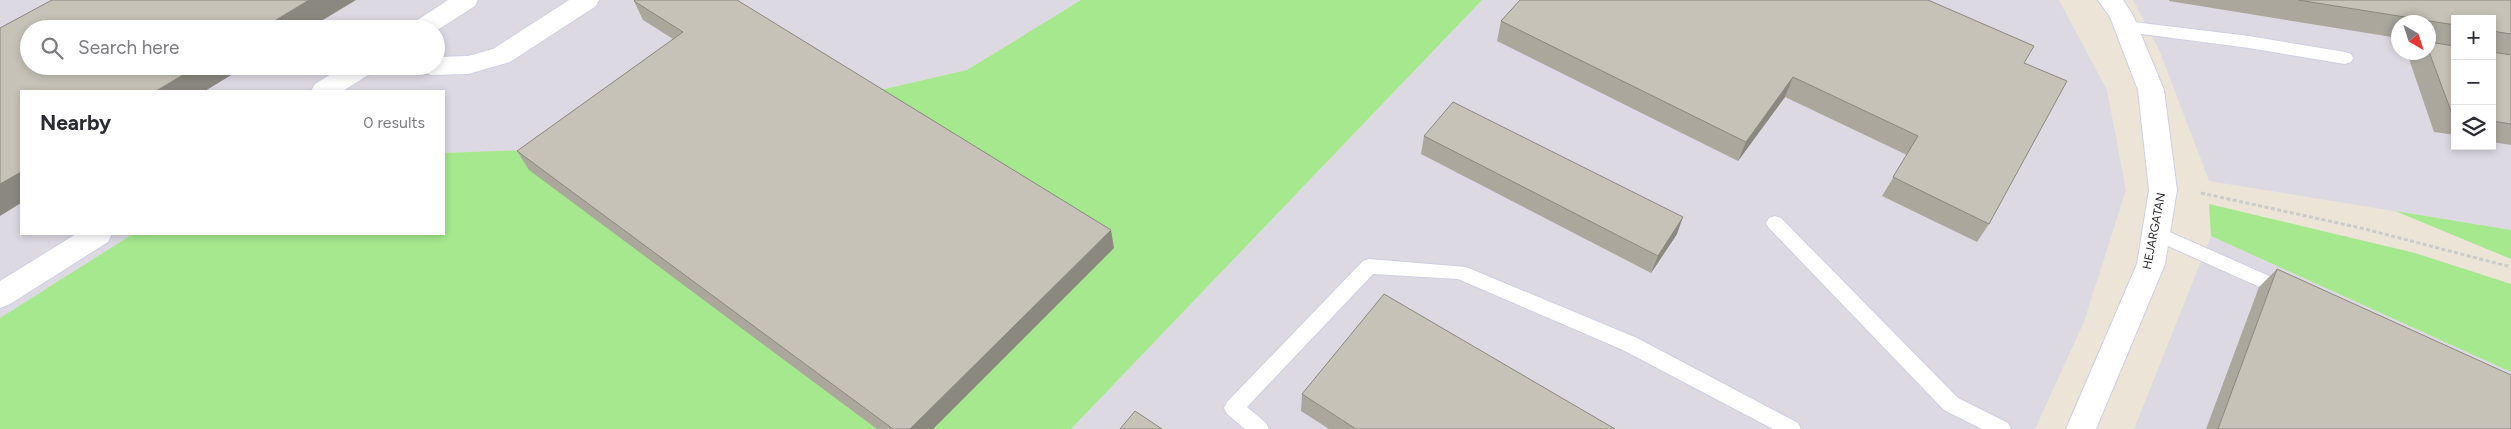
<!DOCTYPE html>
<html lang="en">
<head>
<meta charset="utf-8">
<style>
	:root { --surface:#fff; --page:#f2f2f3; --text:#2b2b33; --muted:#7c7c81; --line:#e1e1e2 }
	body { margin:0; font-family:Figtree,sans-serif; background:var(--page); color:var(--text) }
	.controls { position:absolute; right:15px; top:15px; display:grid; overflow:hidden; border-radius:0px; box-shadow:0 2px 8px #0003 }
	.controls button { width:45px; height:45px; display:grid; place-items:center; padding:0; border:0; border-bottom:1px solid var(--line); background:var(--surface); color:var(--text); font:25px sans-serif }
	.compass { position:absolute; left:2391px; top:15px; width:45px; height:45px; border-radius:50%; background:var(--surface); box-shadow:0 2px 8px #0003; rotate:141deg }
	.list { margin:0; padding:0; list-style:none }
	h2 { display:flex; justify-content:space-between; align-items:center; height:65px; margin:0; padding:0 20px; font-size:21px }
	h2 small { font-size:16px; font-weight:400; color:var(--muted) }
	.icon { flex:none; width:28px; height:28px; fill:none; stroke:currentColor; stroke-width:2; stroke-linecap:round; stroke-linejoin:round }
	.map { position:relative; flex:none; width:2511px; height:429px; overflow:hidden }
	.search { position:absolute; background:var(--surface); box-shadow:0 2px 8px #0003; left:20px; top:20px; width:425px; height:55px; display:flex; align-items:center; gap:12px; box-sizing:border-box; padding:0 18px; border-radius:28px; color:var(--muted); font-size:19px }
	.panel { position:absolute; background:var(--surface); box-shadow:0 2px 8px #0003; left:20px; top:90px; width:425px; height:145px; border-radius:0px }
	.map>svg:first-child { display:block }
	.industrial { fill:#ddd9e3; fill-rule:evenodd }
	.green { fill:#a5e88e }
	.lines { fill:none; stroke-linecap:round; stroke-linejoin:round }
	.lane-casing { stroke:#cdcfe3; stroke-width:2 }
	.street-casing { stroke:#cdcfe3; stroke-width:2 }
	.path { stroke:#cbcbcb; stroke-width:3; stroke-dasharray:4 2.5; stroke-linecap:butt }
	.lane { fill:#fff; fill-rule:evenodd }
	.street { fill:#fff; fill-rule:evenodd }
	.wall { fill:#aba79d }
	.shaded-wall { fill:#8b8880 }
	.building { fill:#c7c2b7; stroke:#8b8880 }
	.labels { text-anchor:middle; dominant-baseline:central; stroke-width:4.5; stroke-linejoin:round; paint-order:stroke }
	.street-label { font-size:12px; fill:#282828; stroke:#fff }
</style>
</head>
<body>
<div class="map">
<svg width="2511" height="429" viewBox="0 0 2511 429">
	<rect width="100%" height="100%" fill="#ece5d7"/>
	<!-- industrial -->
	<g class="industrial">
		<path d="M0 0H1081L967 70 637 146 444 153V91H21V234H133L0 318ZM29 29H436V66H29Z"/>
		<path d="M1482 0H2059L2107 90 2126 190 2084 322 2035 429H1071Z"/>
		<path d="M2133 0H2511V230L2209 181 2160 52ZM2455 19H2492V146H2455ZM2398 22H2428V52H2398Z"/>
		<path d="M2211 236 2511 372V429H2134Z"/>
	</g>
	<!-- green -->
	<g class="green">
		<path d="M1081 0H1482L1071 429H0V318L133 234H444V153L637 146 967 70Z"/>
		<path d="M2209 204 2415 253 2511 284V372L2211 236Z"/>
		<path d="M2395 211 2511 230V259Z"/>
	</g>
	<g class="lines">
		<defs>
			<g id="lane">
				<path d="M2125 21 2249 36 2345 52 2351 54 2353 58 2351 62 2345 64 2249 48 2119 31 2117 27 2119 23Z"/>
				<path d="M1775 216 1781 218 1958 398 2008 423 2011 429H1982L1944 410 1769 228 1766 223 1769 218Z"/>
				<path d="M2156 226 2292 286 2295 291 2292 296 2286 299 2280 296 2150 238 2147 233 2150 228Z"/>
				<path d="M1369 259 1466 267 1637 338 1798 423 1801 429H1773L1623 350 1458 279 1373 274 1247 407 1266 423 1269 429H1245L1227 414 1224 408 1227 402 1363 261Z"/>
			</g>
			<g id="street">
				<path d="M448 0H478L475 6 436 31V29H410L413 23Z"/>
				<path d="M569 0H599L596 6 510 62 468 74 431 75 422 72 419 66H436V57L468 56 493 49Z"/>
				<path d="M2098 0H2123L2133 15 2164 90 2177 190 2165 264 2096 429H2066L2137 264 2149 190 2138 90 2110 17Z"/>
				<path d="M344 66H376L373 72 343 91H311L315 84Z"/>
				<path d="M76 234H112L108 242 10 304 0 308V281Z"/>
			</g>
		</defs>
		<!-- lane casing -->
		<use href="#lane" class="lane-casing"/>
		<!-- street casing -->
		<use href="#street" class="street-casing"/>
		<!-- path -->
		<path class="path" d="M2201 193 2361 228 2511 267"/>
		<!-- lane -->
		<use href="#lane" class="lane"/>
		<!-- street -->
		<use href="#street" class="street"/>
	</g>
	<!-- wall -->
	<g class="wall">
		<path d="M2169 0H2511V145L2492 142V19H2455V135L2434 132 2409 59 2415 52H2428V22H2398V38L2169 1Z"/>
		<path d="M634 1 1114 248 933 429H877L529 170 517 151 673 39 643 20Z"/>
		<path d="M1501 21 2024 63 1989 224 1977 242 1882 196 1907 155 1785 97 1738 161 1497 41Z"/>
		<path d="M1424 136 1677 234 1651 273 1421 154Z"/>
		<path d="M2277 269 2511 429H2206L2259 287Z"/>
		<path d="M1302 394 1615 429H1329L1301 411Z"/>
	</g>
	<!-- shaded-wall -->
	<g class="shaded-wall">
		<path d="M309 0H356L308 29H261Z"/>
		<path d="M198 66H246L205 91H156Z"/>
		<path d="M1793 77 1785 97 1738 161 1746 142Z"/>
		<path d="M21 172V203L0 216V184Z"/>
		<path d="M1683 217 1677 234 1651 273 1658 256Z"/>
		<path d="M1111 230 1114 248 933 429H910Z"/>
	</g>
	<!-- building -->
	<g class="building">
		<path d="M52 0H309L261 29H29V66H198L156 91H21V172L0 184V28Z"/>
		<path d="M635 0H737L1111 230 910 429H893L517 151 683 32 634 1Z"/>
		<path d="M1520 0H1928L2034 46 2024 63 2067 81 1989 224 1893 177 1918 136 1793 77 1746 142 1501 21Z"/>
		<path d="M2298 0H2511V34L2492 31V19H2455V25Z"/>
		<path d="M2428 42 2455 46V114H2452L2428 49Z"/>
		<path d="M2492 52 2511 55V124L2492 121Z"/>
		<path d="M1453 102 1683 217 1658 256 1424 136Z"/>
		<path d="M2277 269 2511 375V429H2218Z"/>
		<path d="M1384 294 1615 429H1356L1302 394Z"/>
		<path d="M1135 411 1162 429H1120Z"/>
	</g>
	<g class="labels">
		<!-- street labels -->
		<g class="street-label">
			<text transform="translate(2154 231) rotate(-79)">HEJARGATAN</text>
		</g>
	</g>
</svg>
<div class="controls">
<button>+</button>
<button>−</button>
<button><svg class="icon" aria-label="layers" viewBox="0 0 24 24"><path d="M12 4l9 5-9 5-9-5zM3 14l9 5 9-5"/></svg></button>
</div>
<svg class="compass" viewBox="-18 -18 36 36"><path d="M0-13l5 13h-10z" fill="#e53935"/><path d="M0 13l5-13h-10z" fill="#7c7c81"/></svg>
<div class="search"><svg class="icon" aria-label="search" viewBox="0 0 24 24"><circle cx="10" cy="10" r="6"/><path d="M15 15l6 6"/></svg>Search here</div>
<section class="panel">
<h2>Nearby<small>0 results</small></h2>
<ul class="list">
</ul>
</section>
</div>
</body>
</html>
